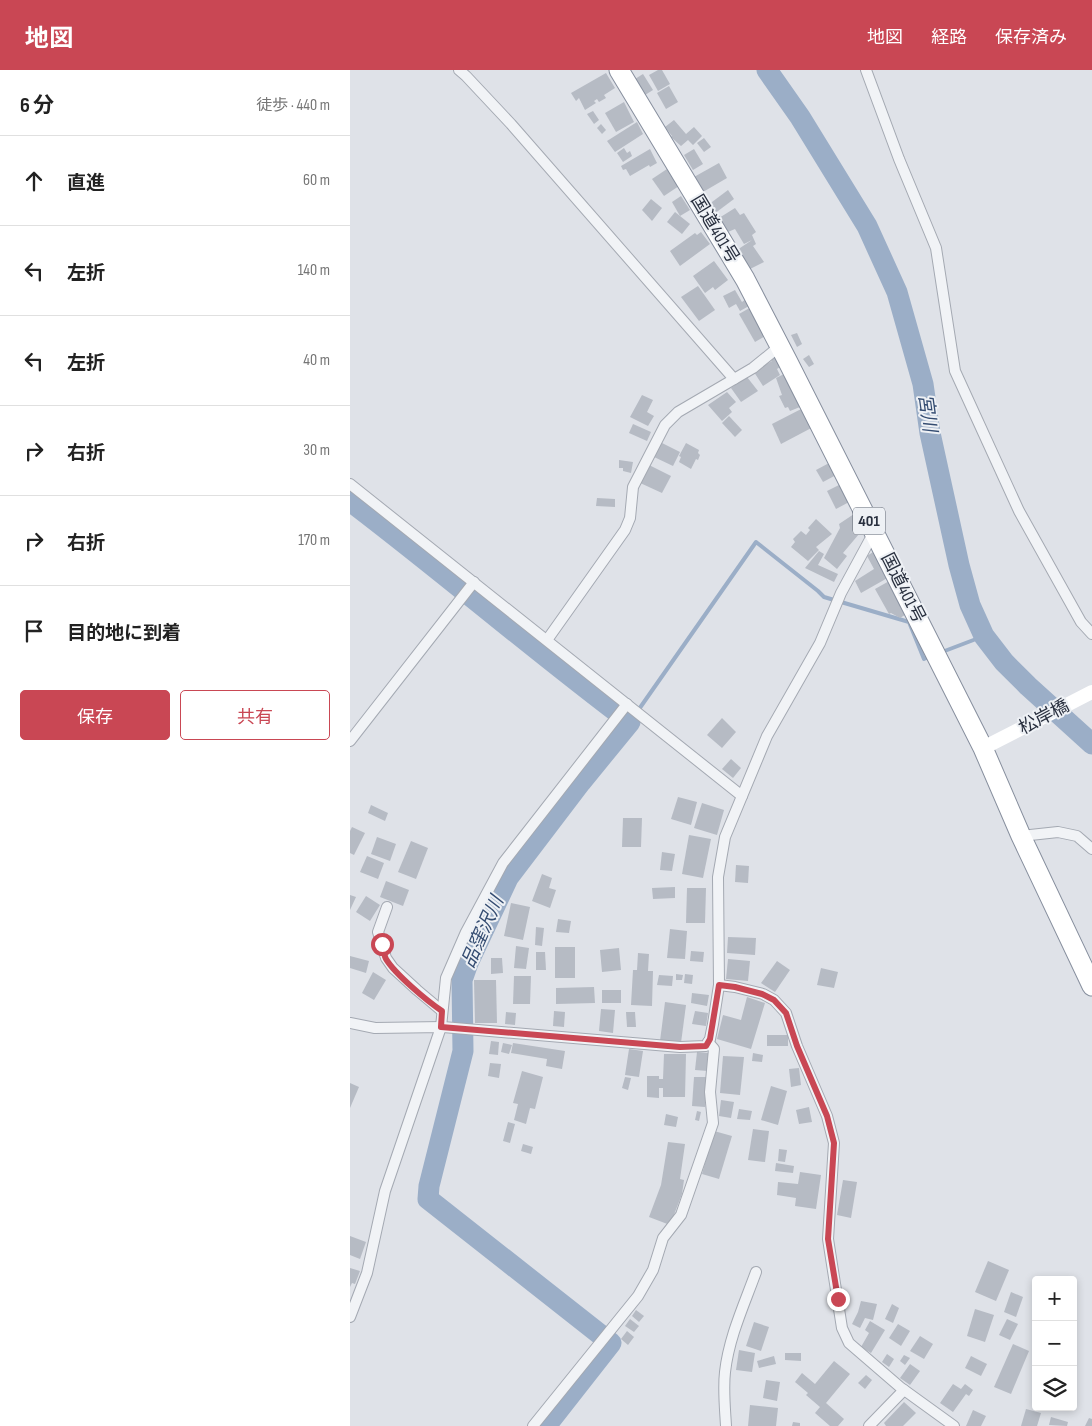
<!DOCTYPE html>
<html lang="ja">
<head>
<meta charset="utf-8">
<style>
	:root { --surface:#fff; --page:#f6f6f6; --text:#222; --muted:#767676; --line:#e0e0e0; --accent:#c94754 }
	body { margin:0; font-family:"Sofia Sans Condensed","Noto Sans JP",sans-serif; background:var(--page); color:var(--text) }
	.controls { position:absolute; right:15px; bottom:15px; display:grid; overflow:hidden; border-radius:5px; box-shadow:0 2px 8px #0003 }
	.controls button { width:45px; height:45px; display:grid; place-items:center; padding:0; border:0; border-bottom:1px solid var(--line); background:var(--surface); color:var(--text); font:25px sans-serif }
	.stop { position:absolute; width:15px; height:15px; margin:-11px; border:4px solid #c94754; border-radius:50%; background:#fff }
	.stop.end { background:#c94754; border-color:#fff; box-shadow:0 1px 5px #0008 }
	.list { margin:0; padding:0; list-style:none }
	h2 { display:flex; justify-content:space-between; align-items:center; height:65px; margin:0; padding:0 20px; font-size:21px }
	h2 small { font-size:16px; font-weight:400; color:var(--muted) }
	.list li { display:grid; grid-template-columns:32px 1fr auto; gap:15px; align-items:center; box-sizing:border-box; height:90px; padding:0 20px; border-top:1px solid var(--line) }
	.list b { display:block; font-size:19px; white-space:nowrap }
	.list em { font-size:16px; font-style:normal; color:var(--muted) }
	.actions { display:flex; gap:10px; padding:15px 20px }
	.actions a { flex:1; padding:11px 0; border:1px solid var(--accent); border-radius:5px; text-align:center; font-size:18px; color:var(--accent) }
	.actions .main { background:var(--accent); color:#fff }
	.icon { flex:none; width:28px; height:28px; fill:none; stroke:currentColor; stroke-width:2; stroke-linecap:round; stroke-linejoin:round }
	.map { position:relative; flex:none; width:742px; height:1356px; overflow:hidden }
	header { display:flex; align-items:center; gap:30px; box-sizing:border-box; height:70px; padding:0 25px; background:var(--accent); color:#fff }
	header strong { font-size:24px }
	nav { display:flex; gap:28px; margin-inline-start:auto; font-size:18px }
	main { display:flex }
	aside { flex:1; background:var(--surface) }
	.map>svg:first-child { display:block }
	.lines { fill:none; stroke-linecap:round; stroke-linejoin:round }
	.stream { stroke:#9baec7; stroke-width:4 }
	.river { stroke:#9baec7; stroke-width:21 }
	.building { fill:#b6bbc4 }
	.street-casing { stroke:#a4a9b2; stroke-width:12 }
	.highway-casing { stroke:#878f9e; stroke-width:21 }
	.street { stroke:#f1f3f6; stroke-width:10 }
	.secondary { stroke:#fff; stroke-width:14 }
	.highway { stroke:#fff; stroke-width:19 }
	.route { stroke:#c94754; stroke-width:6 }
	.labels { text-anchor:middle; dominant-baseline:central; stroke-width:4; stroke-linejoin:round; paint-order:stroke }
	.shield { fill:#eef1f5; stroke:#636975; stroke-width:1 }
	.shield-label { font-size:16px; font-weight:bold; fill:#282f3e }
	.street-label { font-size:18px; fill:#282f3e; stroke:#eef1f5 }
	.water-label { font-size:19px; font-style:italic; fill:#344c71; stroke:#eef1f5 }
</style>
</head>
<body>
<header>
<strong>地図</strong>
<nav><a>地図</a><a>経路</a><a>保存済み</a></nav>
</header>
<main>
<aside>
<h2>6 分<small>徒歩 · 440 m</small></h2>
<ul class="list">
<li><svg class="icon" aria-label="ahead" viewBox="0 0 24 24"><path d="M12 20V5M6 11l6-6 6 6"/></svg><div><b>直進</b></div><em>60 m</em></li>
<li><svg class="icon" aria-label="left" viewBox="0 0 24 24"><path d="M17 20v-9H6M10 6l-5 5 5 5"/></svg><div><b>左折</b></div><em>140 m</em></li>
<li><svg class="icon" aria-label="left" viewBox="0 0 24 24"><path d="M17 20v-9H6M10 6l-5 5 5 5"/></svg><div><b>左折</b></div><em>40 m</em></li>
<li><svg class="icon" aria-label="right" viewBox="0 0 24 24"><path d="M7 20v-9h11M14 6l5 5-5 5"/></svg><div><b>右折</b></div><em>30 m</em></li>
<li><svg class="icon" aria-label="right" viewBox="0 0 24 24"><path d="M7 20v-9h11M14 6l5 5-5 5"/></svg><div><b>右折</b></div><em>170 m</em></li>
<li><svg class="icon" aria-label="arrive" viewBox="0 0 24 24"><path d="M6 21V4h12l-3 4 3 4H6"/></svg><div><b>目的地に到着</b></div></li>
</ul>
<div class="actions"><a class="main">保存</a><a>共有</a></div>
</aside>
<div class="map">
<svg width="742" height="1356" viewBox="0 0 742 1356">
	<rect width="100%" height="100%" fill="#dfe2e8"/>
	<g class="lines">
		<!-- stream -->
		<g class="stream">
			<path d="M592 582 634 566"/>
			<path d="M280 652 406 472 468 521 474 527 559 552 574 589 581 586"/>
		</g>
		<!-- river -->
		<g class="river">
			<path d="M417 0 450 47 517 156 547 222 573 314 580 363 609 495 620 535 634 566 654 592 678 616 742 674"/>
			<path d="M0 431C95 503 185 581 280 652L231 712 158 808 118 893 112 910 113 981 79 1116 78 1129 261 1273 196 1356"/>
		</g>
	</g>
	<!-- building -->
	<g class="building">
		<path d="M308 0H312L320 14 308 21 299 5Z"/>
		<path d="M256 3 265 18 254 25 256 28 249 32 247 29 244 31 246 33 235 40 229 28 226 31 221 23Z"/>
		<path d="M293 4 303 20 295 25 285 9Z"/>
		<path d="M319 16 328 32 316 39 307 23Z"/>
		<path d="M274 32 284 52 266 62 255 43Z"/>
		<path d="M243 41 249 50 244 54 237 44Z"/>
		<path d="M324 50 336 64 344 57 352 66 343 75 338 70 331 76 321 67 322 66 315 57Z"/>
		<path d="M287 52 293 64 265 82 257 71Z"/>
		<path d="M251 54 256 60 252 64 247 58Z"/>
		<path d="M354 68 361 77 354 82 347 73Z"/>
		<path d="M274 78 277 83 280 81 282 86 273 92 267 83Z"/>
		<path d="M300 79 307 93 300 97 299 95 280 106 276 99 273 100 271 96Z"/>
		<path d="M344 79 353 94 343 100 334 85Z"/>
		<path d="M369 93 377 108 353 122 344 107Z"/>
		<path d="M317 99 329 116 314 126 302 109Z"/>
		<path d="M378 120 384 129 364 144 358 135Z"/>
		<path d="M331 126 340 140 330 146 322 132Z"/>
		<path d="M301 129 312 138 302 151 292 140Z"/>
		<path d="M385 138 390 145 394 143 406 162 402 165 406 174 403 176 414 192 398 200 387 180 402 170 394 174 385 159 378 162 369 148Z"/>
		<path d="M325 142 340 154 332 164 317 152Z"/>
		<path d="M351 162 360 174 330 196 320 181 345 163 347 165Z"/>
		<path d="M364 191 378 210 365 220 363 217 355 223 343 206Z"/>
		<path d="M348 216 365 240 349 251 331 227Z"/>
		<path d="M385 220 392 232 396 229 399 236 390 241 386 234 379 238 373 226Z"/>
		<path d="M403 236 417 265 405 272 389 244Z"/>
		<path d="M447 263 452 274 447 277 441 265Z"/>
		<path d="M428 285 434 294 427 299 430 305 413 316 404 302 422 291 421 289Z"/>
		<path d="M459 285 464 294 459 297 453 289Z"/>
		<path d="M438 302 452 328 447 331 450 337 440 341 438 337 435 338 429 326 432 325 426 308Z"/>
		<path d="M397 307 408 321 391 332 381 318Z"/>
		<path d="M377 322 386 332 379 338 382 342 372 351 358 335Z"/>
		<path d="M292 325 303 330 297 342 304 346 298 356 280 347Z"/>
		<path d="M457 336 467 355 431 374 422 354Z"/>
		<path d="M379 346 392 360 385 367 372 353Z"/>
		<path d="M283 354 301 362 297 371 279 363Z"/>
		<path d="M310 372 330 382 323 396 302 386Z"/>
		<path d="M336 373 349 380 348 383 350 385 348 390 346 389 341 399 329 392 331 387 329 386Z"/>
		<path d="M269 390 283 392 281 403 273 401V398H269Z"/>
		<path d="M481 392 488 404 473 412 466 400Z"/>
		<path d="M297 394 321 406 312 423 288 412Z"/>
		<path d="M493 413 501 431 486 439 477 421Z"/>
		<path d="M247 428 265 429V437L246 436Z"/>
		<path d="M504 444 511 455 505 461 509 464 493 483 497 486 487 499 474 488 490 458 489 454Z"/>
		<path d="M466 449 482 464 466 477 469 480 458 491 441 477 445 472 443 469 451 461 456 465 460 460 458 458Z"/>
		<path d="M526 480 541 506 511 523 505 511 524 499 517 486Z"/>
		<path d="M469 481 474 484 468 495 488 504 484 512 455 498Z"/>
		<path d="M541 510 558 543 550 548 541 543 539 544 525 519Z"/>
		<path d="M372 648 386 662 372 678 357 665Z"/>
		<path d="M381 689 391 698 383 708 372 699Z"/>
		<path d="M328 727 347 732 341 755 321 749Z"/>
		<path d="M352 733 374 740 367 765 344 758Z"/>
		<path d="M21 735 38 743 35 751 18 743Z"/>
		<path d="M273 748H292L291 777H272Z"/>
		<path d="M2 757 15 763 4 785 0 783V761Z"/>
		<path d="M339 765 361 769 353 808 332 804Z"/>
		<path d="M27 767 46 774 40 791 21 784Z"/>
		<path d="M61 771 78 778 66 809 48 802Z"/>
		<path d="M312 782 325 784 322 801 310 800Z"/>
		<path d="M17 786 34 793 28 809 10 802Z"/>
		<path d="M386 795 399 796 398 813 385 812Z"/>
		<path d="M192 804 202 808 199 818 206 820 200 838 182 831Z"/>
		<path d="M36 811 59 820 53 836 30 827Z"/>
		<path d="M325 817V828L303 829 302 818Z"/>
		<path d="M337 818H356L355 853H336Z"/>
		<path d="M0 825 6 827 0 840Z"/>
		<path d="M16 826 30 835 20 851 6 842Z"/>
		<path d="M161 833 180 837 173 870 154 866Z"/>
		<path d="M208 849 221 851 219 863 206 862Z"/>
		<path d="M186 857 194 858 192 876 185 875Z"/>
		<path d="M320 859 337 861 335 889 317 888Z"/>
		<path d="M378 867 406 868 405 885 377 883Z"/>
		<path d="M166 876 179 878 176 899 164 898Z"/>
		<rect x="205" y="877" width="20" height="31"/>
		<path d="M269 878 271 900 252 902 250 880Z"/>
		<path d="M341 881 354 882 353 892 340 891Z"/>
		<path d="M186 882H195L196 900H186Z"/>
		<path d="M288 883 299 884 298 901H303L302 936 281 935 283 900H287Z"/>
		<path d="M0 886 19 891 16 903 0 898Z"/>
		<path d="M141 888H152L153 903 141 904Z"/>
		<path d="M378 889 400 891 398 911 376 909Z"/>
		<path d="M427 891 440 900 425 922 411 913Z"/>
		<path d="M471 898 488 902 484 918 467 915Z"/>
		<path d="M23 902 36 910 24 930 12 923Z"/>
		<path d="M326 904 333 905 332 910H326Z"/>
		<path d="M335 904 343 905 342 914 334 913Z"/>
		<path d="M309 905 323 906 322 916 307 915Z"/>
		<path d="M164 906H181L180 934H163Z"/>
		<path d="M124 910H146L147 953H125Z"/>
		<path d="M244 917 245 933 206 934V918Z"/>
		<rect x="252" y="920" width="19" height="13"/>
		<path d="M342 923 359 925 357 936 341 933Z"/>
		<path d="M397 927 415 933 401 979 367 969 373 945 391 950Z"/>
		<path d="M315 932 336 935 331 973 310 971Z"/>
		<path d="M251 939 265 940 263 963 249 961Z"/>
		<path d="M204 941 215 942 214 957 203 956Z"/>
		<path d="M345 941 358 943 356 956 342 954Z"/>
		<path d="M156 942 166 943 165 955 155 954Z"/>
		<path d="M276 942H285L286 957H277Z"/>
		<rect x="417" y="965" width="21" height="11"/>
		<path d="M141 971 149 972 148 985 139 984Z"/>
		<path d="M153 973 162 975 159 984 151 982Z"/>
		<path d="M163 973 215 981 212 999 196 996 197 989 161 983Z"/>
		<path d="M279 979 293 981 289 1007 275 1005Z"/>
		<path d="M347 982 359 983 358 1001 345 1000Z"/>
		<path d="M403 983 413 985 412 992 402 991Z"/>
		<path d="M314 984H336L335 1027H313V1018H309V1028L297 1027V1006H309V1009H313Z"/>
		<path d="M373 986 394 987 390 1025 370 1023Z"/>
		<path d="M140 993 151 994 149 1008 138 1006Z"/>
		<path d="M449 998 451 1015 441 1017 439 999Z"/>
		<path d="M172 1001 193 1007 185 1039 180 1038 176 1054 164 1050 168 1034 163 1033Z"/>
		<path d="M275 1007 281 1008 278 1020 272 1018Z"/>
		<path d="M344 1007H357L355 1037 342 1036Z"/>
		<path d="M0 1013 9 1017 0 1038Z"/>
		<path d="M421 1016 437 1021 428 1055 411 1050Z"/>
		<path d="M371 1030 384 1032 381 1048 369 1046Z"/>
		<path d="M459 1037 462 1052 449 1054 446 1040Z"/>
		<path d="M389 1039 402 1041 400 1050 387 1049Z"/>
		<path d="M347 1041 351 1042 349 1051 345 1050Z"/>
		<path d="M316 1044 328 1047 326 1057 314 1055Z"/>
		<path d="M158 1052 165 1054 160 1073 153 1071Z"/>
		<path d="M403 1059 419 1061 415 1092 398 1090Z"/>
		<path d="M364 1061 382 1066 369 1109 352 1104Z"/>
		<path d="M318 1072 335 1074 330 1109 334 1110 332 1124 320 1155 299 1147 311 1115Z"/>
		<path d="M173 1074 183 1077 181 1084 171 1081Z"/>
		<path d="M429 1079 437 1080 435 1092 428 1091Z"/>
		<path d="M426 1093 444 1096 443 1103 425 1101Z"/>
		<path d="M450 1102 471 1105 466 1139 445 1136 446 1128 427 1125 428 1112 448 1114Z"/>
		<path d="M493 1110 507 1112 501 1148 487 1145Z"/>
		<path d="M0 1166 16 1172 10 1189 0 1185Z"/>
		<path d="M638 1191 659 1200 646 1231 625 1222Z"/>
		<path d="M0 1198 10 1201 5 1214 2 1213 0 1217Z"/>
		<path d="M661 1222 673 1227 666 1247 654 1242Z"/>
		<path d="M511 1231 527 1234 523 1250 515 1248 510 1258 502 1254 508 1242Z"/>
		<path d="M542 1234 549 1238 543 1253 535 1249Z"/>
		<path d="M625 1239 644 1245 635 1272 617 1266Z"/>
		<path d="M286 1240 294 1246 289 1252 282 1246Z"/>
		<path d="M280 1249 289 1256 284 1262 275 1256Z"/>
		<path d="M657 1249 668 1254 660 1270 649 1265Z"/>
		<path d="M520 1251 535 1260 521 1283 511 1277 519 1263 515 1260Z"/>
		<path d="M404 1252 419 1257 411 1281 396 1276Z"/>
		<path d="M548 1254 560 1261 551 1276 539 1268Z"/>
		<path d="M277 1261 284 1267 278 1275 271 1269Z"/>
		<path d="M570 1266 583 1274 574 1289 560 1281Z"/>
		<path d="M663 1274 679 1281 661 1324 644 1317Z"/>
		<path d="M389 1280 405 1283 402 1302 386 1300Z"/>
		<path d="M435 1283H451V1291L435 1290Z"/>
		<path d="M537 1284 544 1289 539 1297 532 1292Z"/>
		<path d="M554 1285 560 1288 555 1295 550 1291Z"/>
		<path d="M424 1286 426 1294 409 1298 407 1291Z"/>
		<path d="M621 1286 637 1294 631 1306 615 1298Z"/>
		<path d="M484 1291 500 1304 476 1333 494 1349 488 1356H480L465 1343 470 1337 456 1325 458 1323 445 1312 452 1303 465 1314Z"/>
		<path d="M560 1294 570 1301 560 1315 550 1308Z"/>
		<path d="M516 1305 522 1310 515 1319 508 1313Z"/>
		<path d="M416 1310 430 1312 427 1331 413 1328Z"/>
		<path d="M603 1314 611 1319 615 1314 623 1320 619 1326 616 1324 603 1342 590 1333Z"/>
		<path d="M554 1332 566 1343 553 1356H536L534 1353Z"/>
		<path d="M400 1335 428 1338 426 1356H398Z"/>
		<path d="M676 1339 691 1343 687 1356H671Z"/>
		<path d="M623 1340 636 1346 631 1356H616Z"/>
		<path d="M701 1347 718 1352 717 1356 699 1355Z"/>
		<path d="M739 1348 742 1349V1356H735Z"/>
		<path d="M443 1352 450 1353V1356H442Z"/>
	</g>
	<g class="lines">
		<defs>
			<g id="street">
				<path d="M109 0 116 6 161 54 384 309"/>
				<path d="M516 0 549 89 586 178 605 301 669 441 731 552 742 564"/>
				<path d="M0 414 392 726"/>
				<path d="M197 570 275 460 280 448 283 417 315 355 328 342 403 298 430 276"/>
				<path d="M0 671 124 512"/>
				<path d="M671 766 708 762 727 766 742 779"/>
				<path d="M37 837 28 862 36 888 43 898 67 920 92 941"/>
				<path d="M369 915 385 917 413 924 424 930 436 943 447 976 477 1046 484 1073 478 1169 492 1258 499 1273 550 1317 604 1356"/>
				<path d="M0 953 25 958 93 957 330 977 356 976 360 969 363 954 369 915 368 807 375 767 417 666 470 573 491 523 524 462"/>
				<path d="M0 1247 17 1203 35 1121 91 957 96 908 116 862 153 793 277 634"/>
				<path d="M183 1356 288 1226 303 1200 313 1168 331 1145 363 1053 360 1022 364 979 358 972"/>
				<path d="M376 1356C375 1338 373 1319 375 1302 379 1267 394 1235 406 1202"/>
				<path d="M519 1356 554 1320"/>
			</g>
			<path id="highway" d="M269 0 395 209 437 290 633 678 671 766 742 916"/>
		</defs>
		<!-- street casing -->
		<use href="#street" class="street-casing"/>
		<!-- highway casing -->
		<use href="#highway" class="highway-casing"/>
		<!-- street -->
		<use href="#street" class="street"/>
		<!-- secondary -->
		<path class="secondary" d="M633 678 742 622"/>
		<!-- highway -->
		<use href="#highway" class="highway"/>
	</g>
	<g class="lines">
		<!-- route -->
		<path class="route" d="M32 874C33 879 34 885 36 889 45 904 77 931 92 941L91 957 330 977 356 976 360 969 369 915 385 917 412 924 424 930 436 943 447 976 477 1046 484 1073 478 1169 488 1229"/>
	</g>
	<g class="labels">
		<!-- shield labels -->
		<rect class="shield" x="503" y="437.5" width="32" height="27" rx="4"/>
		<g class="shield-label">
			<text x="519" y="451">401</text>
		</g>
		<!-- street labels -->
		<g class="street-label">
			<text transform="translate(365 159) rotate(59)">国道401号</text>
			<text transform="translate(553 518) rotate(63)">国道401号</text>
			<text transform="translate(694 647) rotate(-28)">松岸橋</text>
		</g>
		<!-- water labels -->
		<g class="water-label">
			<text transform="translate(577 343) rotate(82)">宮川</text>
			<text transform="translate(133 862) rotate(-66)">品窪沢川</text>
		</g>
	</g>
</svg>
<div class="controls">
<button>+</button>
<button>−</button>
<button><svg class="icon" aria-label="layers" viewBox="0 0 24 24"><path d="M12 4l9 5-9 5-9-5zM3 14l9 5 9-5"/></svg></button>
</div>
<div class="stop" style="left:32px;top:874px"></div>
<div class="stop end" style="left:488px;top:1229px"></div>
</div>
</main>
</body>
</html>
